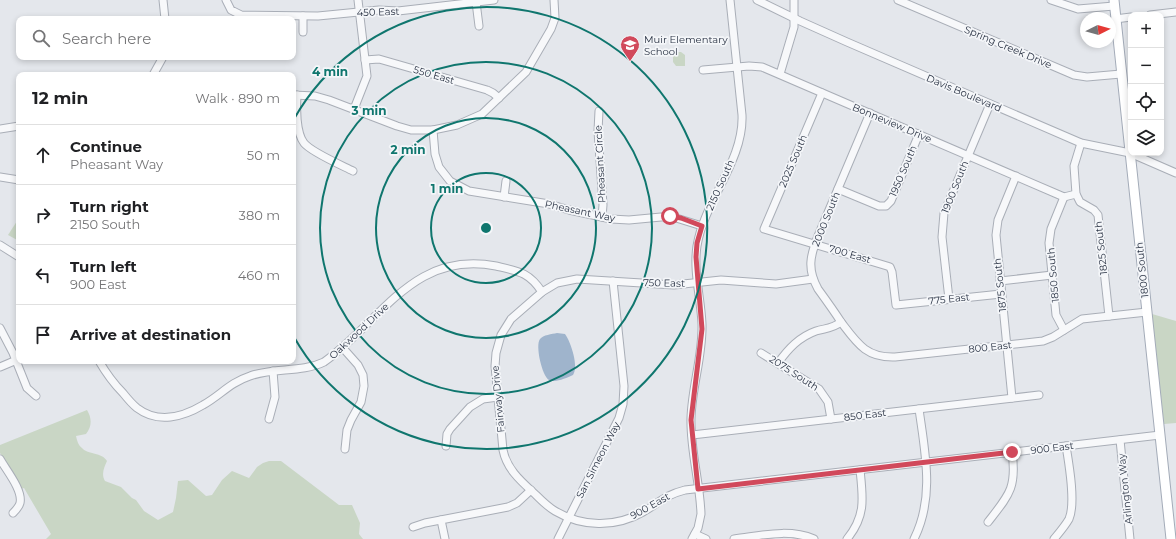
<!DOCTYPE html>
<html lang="en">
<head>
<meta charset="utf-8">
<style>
	:root { --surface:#fff; --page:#f6f6f6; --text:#202124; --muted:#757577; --line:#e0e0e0 }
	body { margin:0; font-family:Montserrat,sans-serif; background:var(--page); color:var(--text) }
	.controls { position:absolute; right:12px; top:12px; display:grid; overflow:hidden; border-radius:8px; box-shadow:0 2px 6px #0003 }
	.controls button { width:36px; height:36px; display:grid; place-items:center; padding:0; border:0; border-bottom:1px solid var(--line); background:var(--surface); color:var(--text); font:20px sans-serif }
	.compass { position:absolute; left:1080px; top:12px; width:36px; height:36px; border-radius:50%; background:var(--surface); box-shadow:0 2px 6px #0003; rotate:84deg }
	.stop { position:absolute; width:12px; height:12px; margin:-9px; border:3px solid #d1495b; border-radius:50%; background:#fff }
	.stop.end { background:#d1495b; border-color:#fff; box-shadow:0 1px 4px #0008 }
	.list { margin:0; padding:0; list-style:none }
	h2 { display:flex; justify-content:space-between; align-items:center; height:52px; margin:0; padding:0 16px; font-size:17px }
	h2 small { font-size:13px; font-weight:400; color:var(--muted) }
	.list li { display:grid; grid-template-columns:26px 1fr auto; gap:12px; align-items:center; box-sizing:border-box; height:60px; padding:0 16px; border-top:1px solid var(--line) }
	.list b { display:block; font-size:15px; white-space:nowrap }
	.list p { margin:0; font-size:13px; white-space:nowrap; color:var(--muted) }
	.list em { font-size:13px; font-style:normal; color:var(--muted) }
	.icon { flex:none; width:22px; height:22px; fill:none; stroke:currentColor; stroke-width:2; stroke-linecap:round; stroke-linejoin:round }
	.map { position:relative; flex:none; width:1176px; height:539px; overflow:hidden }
	.search { position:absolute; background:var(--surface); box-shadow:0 2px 6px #0003; left:16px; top:16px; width:280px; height:44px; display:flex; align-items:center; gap:10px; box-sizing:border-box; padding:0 14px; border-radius:8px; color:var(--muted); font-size:15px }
	.panel { position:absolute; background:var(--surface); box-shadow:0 2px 6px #0003; left:16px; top:72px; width:280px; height:292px; border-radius:8px }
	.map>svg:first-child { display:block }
	.green { fill:#c9d6c5 }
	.water { fill:#9fb4cc }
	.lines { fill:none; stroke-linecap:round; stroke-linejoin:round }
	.minor-casing { stroke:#a9aeb7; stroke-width:9 }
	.major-casing { stroke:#a3abb8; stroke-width:11 }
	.minor { stroke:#f7f8fa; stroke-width:7 }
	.major { stroke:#fff; stroke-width:9 }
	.route { stroke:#d1495b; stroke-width:5 }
	.ring { fill:none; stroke:#0f766e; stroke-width:2 }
	.labels { text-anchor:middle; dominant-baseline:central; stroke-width:3.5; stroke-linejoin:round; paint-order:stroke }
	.street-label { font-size:10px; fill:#2b3445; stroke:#f4f6f9 }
	.poi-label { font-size:10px; fill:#2b3445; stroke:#f4f6f9; text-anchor:start }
	.centre { fill:#0f766e; stroke:#f4f6f9; stroke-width:2 }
	.ring-label { font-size:12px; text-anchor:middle; font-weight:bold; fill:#0f766e; stroke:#f4f6f9; stroke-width:3.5; stroke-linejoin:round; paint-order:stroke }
</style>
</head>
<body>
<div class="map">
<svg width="1176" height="539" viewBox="0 0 1176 539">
	<rect width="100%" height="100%" fill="#e4e7ec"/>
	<!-- green -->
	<g class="green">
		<path d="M676 52H681L685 55V66H676L673 62V55Z"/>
		<path d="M19 218V241L8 235Z"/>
		<path d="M1152 314 1176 321V423L1164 424Z"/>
		<path d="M87 410C92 418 92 427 86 434L76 436C77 440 78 445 82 448 88 455 102 452 107 461 104 468 101 474 105 481L121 487 132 498 136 500 144 511 158 520 173 512 176 498 178 481 188 480 206 496 212 495 222 480 232 471 249 478 257 467 263 463 269 461H281L339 505H352L360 523 359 534 363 539H46L51 534 24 488 21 489 0 453V445Z"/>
	</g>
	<!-- water -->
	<path class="water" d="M557 333 565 334C571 342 579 367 573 375 566 378 556 383 549 380 542 376 535 345 540 339 543 335 552 334 557 333Z"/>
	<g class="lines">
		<defs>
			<g id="minor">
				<path d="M163 0 165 19"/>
				<path d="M226 0 231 10 241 15 318 16 379 10 398 11 494 0"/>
				<path d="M757 0 800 21 847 42 1081 143 1130 153 1176 173"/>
				<path d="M898 0 1074 75 1087 77 1121 74"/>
				<path d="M1051 0 1078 9 1114 6"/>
				<path d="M476 2 479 26"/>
				<path d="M1150 15 1176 12"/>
				<path d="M1115 19 1131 17"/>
				<path d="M303 32V16"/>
				<path d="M365 60 379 59 487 90 493 93 499 98"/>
				<path d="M703 70 749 66 762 67 1064 197 1076 194"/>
				<path d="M780 74 794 27V0"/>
				<path d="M153 75 163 57"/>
				<path d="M822 93 764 229 887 266 890 267 892 272 896 305 1001 294"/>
				<path d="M293 95 315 96 329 100 397 126 411 130H433L457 125 482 114 526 72 551 29 555 18 554 0"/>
				<path d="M297 95C296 107 296 133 304 143 311 152 341 165 353 171"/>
				<path d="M354 109 367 76 358 0"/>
				<path d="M599 111 598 131 603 205 602 217"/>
				<path d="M870 113 818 236C810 256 807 269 818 289 826 300 834 311 841 322 857 343 866 358 895 357L1043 341 1053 337 1082 319 1147 312"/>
				<path d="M0 129 19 126"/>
				<path d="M433 130 435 154 439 167 450 181 469 191 549 204 569 210 611 219 629 220 661 217H673L702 226"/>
				<path d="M1081 143 1074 166 1076 194 1080 202 1094 210 1098 215 1109 316"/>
				<path d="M0 177 19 180"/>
				<path d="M838 189 879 206H886L891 201 919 134"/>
				<path d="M504 197 506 181"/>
				<path d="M0 245 19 257"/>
				<path d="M813 279 776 284 721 280 674 285 577 279 557 283 542 292 511 319 501 335 496 353 495 366 503 450C507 470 522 482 536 495 542 501 548 507 555 511 582 527 615 528 643 512 659 503 665 495 685 490L1160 435"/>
				<path d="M1000 281 1052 275"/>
				<path d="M949 299 942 237 944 213 990 104"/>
				<path d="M0 328 13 353 27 388 36 396"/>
				<path d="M1064 330 1056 315 1049 243 1051 229 1064 197"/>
				<path d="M342 347 358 365 363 375 364 386 361 402 351 420 347 430 345 449"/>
				<path d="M761 353 819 389 828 402 831 419"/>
				<path d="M99 361C106 373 113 383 123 393 127 398 132 404 137 408 158 424 183 417 203 405 221 395 229 383 250 376 274 367 301 373 324 362 382 321 413 250 496 266 518 271 529 272 542 292"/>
				<path d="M778 363C788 349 799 337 816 331 826 328 832 329 841 322"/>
				<path d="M0 367 19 359"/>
				<path d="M1012 398 996 235 998 220 1016 176"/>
				<path d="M269 419 275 397 273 371"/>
				<path d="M692 435 1039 395"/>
				<path d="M1120 440 1130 539"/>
				<path d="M446 446 447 434 450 429 470 407 483 399 498 397"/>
				<path d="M0 459C6 470 23 490 20 503 19 507 16 510 13 513"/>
				<path d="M441 520 445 539"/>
				<path d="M988 522C1009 495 1017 488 1012 452"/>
				<path d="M413 527 425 523 508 507 517 503 531 490"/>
				<path d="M695 534 706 539"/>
				<path d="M558 539 619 418 623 404 624 386 613 281"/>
				<path d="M692 539 698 528 701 514C700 482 690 450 691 418 692 386 703 355 702 324 701 298 693 272 697 246 704 201 744 161 742 115L730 0"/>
				<path d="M734 539C760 536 788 528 814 539"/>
				<path d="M847 539C866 516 863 498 860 470"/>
				<path d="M914 539C935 497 925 453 919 409"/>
				<path d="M1054 539C1059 533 1065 526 1069 519 1076 503 1069 464 1066 446"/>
			</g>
			<path id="major" d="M1114 0 1171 539"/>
		</defs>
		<!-- minor casing -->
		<use href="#minor" class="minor-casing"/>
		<!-- major casing -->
		<use href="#major" class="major-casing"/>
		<!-- minor -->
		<use href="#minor" class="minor"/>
		<!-- major -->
		<use href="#major" class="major"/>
	</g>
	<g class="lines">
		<!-- route -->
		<path class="route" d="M670 216 681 218 702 226 697 243 696 257 702 329 691 420 698 489 1012 452"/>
	</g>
	<!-- distance rings -->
	<g class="ring">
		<circle cx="486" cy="228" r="55"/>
		<circle cx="486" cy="228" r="110"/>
		<circle cx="486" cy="228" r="166"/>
		<path d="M294 119A221 221 0 1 1 294 337"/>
	</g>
	<!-- icons -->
	<defs>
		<symbol id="school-pin" viewBox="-11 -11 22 30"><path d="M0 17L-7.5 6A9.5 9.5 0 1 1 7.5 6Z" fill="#d1495b" stroke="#f4f6f9"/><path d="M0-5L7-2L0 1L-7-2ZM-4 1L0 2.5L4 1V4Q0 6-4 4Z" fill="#fff"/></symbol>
	</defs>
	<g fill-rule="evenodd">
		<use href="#school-pin" x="619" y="34" width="22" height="30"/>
	</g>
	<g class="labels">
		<!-- street labels -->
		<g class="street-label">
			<text transform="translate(378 12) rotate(-2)">450 East</text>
			<text transform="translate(1008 47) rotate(23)">Spring Creek Drive</text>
			<text transform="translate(434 75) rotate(16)">550 East</text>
			<text transform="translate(964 93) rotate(23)">Davis Boulevard</text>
			<text transform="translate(892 123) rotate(23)">Bonneview Drive</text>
			<text transform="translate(793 161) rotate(-67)">2025 South</text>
			<text transform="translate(600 164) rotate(-93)">Pheasant Circle</text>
			<text transform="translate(903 171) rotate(-67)">1950 South</text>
			<text transform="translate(720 185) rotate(-66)">2150 South</text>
			<text transform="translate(955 187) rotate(-68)">1900 South</text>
			<text transform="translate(580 211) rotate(12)">Pheasant Way</text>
			<text transform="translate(826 219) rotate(-68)">2000 South</text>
			<text transform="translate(1101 248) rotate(-96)">1825 South</text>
			<text transform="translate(850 254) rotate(16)">700 East</text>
			<text transform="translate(1142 270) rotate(-96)">1800 South</text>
			<text transform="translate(1053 275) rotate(-95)">1850 South</text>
			<text transform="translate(664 283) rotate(1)">750 East</text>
			<text transform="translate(1000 285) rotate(-96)">1875 South</text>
			<text transform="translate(949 299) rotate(-6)">775 East</text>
			<text transform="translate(359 331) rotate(-43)">Oakwood Drive</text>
			<text transform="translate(990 347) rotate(-6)">800 East</text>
			<text transform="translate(794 373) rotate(33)">2075 South</text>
			<text transform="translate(498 399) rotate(-95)">Fairway Drive</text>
			<text transform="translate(865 415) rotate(-7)">850 East</text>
			<text transform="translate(1052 448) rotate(-7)">900 East</text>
			<text transform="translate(598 460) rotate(-63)">San Simeon Way</text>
			<text transform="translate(1125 489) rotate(-96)">Arlington Way</text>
			<text transform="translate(650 506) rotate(-29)">900 East</text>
		</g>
		<!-- poi labels -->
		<g class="poi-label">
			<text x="644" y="39">Muir Elementary<tspan x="644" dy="12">School</tspan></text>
		</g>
	</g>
	<circle cx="486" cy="228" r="6" class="centre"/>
	<g class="ring-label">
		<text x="330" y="76">4 min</text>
		<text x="369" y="115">3 min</text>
		<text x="408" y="154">2 min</text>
		<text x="447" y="193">1 min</text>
	</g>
</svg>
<div class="controls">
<button>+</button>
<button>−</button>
<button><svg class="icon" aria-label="locate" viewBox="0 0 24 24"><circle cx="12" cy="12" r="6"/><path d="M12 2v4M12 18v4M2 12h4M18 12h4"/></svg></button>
<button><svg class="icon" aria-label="layers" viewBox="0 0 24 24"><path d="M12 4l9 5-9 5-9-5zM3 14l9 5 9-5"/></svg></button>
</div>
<svg class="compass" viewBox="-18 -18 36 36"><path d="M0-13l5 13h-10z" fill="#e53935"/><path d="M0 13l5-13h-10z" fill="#757577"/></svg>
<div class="stop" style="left:670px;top:216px"></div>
<div class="stop end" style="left:1012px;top:452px"></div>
<div class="search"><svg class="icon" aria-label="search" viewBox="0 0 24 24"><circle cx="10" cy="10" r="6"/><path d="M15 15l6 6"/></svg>Search here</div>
<section class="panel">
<h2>12 min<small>Walk · 890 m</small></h2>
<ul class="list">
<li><svg class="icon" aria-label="ahead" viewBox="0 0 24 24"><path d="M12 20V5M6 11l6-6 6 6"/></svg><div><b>Continue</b><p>Pheasant Way</p></div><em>50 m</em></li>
<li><svg class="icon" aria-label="right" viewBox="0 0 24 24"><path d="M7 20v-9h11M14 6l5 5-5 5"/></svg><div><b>Turn right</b><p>2150 South</p></div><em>380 m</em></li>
<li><svg class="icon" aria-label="left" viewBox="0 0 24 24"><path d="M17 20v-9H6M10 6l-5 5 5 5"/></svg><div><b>Turn left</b><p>900 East</p></div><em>460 m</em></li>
<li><svg class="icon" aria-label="arrive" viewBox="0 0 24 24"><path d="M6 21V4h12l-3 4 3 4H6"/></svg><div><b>Arrive at destination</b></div></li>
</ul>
</section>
</div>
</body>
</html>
